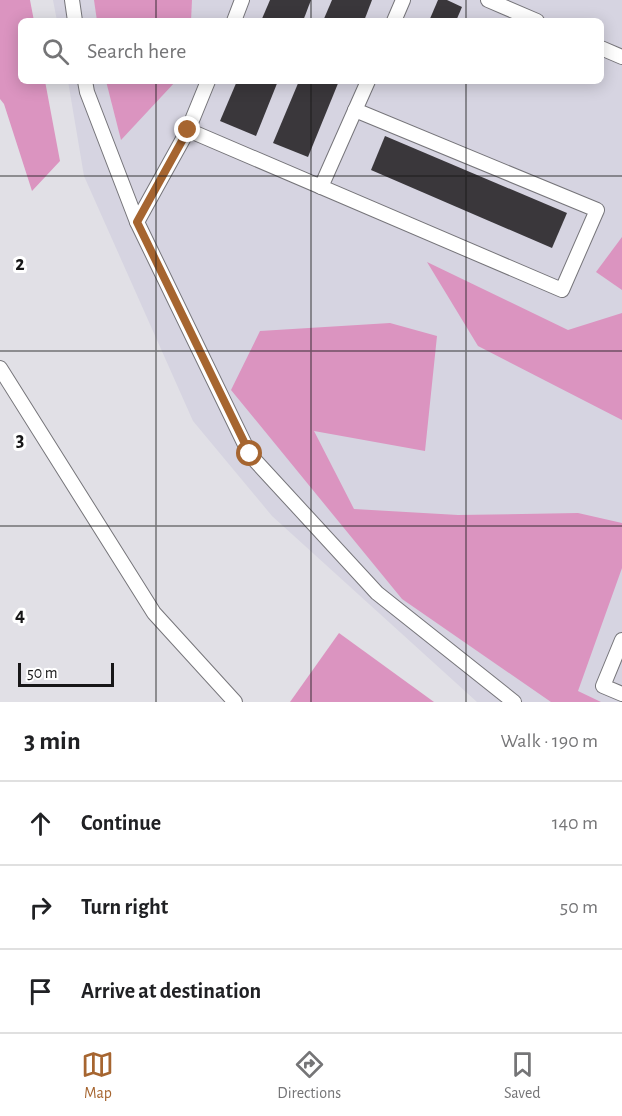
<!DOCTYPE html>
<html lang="en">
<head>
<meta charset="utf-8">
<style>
	:root { --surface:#fff; --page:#f6f6f6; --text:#202124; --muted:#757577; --line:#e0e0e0; --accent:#a66530 }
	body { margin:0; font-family:"Alegreya Sans",sans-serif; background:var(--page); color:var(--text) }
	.scale { position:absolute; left:18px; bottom:15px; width:96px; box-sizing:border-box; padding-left:6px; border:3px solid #171718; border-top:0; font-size:16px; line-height:21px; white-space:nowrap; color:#171718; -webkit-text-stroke:4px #fff; paint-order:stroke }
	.stop { position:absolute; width:18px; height:18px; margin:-14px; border:4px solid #a66530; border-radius:50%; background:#fff }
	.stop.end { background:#a66530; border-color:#fff; box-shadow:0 2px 6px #0008 }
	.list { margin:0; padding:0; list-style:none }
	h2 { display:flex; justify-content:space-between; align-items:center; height:78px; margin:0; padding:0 24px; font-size:26px }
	h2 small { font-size:20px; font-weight:400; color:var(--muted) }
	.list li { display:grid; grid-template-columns:39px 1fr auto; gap:18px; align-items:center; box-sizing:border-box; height:84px; padding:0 24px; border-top:2px solid var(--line) }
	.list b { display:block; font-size:22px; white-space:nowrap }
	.list em { font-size:20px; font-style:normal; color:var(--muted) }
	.icon { flex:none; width:33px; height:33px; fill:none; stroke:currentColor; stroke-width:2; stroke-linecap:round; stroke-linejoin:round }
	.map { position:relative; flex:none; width:622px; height:702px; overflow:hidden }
	.search { position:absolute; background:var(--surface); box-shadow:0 3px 15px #0003; left:18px; right:18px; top:18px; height:66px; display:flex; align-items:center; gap:15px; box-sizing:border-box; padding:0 21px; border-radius:9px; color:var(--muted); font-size:22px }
	.sheet { height:330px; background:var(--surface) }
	nav { display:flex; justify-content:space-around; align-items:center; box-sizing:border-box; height:84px; border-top:2px solid var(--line); background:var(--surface); font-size:16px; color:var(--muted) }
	nav a { display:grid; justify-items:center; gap:3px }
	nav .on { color:var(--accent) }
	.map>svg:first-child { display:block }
	.built { fill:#d6d4e1 }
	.forest { fill:#db94c0 }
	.building { fill:#3a373b }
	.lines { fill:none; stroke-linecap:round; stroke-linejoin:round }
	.minor-casing { stroke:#76757a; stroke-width:16 }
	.minor { stroke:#fff; stroke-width:14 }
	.route { stroke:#a66530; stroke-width:8 }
	.grid { fill:none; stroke:#171718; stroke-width:1.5; stroke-opacity:0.55 }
	.grid-label { font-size:20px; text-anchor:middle; font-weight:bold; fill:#171718; stroke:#fff; stroke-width:6; stroke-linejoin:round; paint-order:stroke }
</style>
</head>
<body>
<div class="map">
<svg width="622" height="702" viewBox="0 0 622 702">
	<rect width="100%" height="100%" fill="#e1e0e6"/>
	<!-- built -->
	<path class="built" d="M53 0H622V702H477L272 516 193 421 84 176 68 81H601V21H57Z"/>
	<!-- forest -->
	<g class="forest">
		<path d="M0 0H30L34 21H21V81H45L60 161 32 191 4 104 0 99Z"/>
		<path d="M94 0H192L191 21H97Z"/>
		<path d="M106 81H176L121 140Z"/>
		<path d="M622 237V290L596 272Z"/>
		<path d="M427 262 568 330 622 313V420L478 346Z"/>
		<path d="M390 323 437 336 425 451 314 431 354 509 458 515 578 513 622 523V568L578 691 601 702H551L402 599 231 390 260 331Z"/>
		<path d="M339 633 434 702H290Z"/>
	</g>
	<!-- building -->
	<g class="building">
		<path d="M270 0H311L303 21H261Z"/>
		<path d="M332 0H372L364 21H323Z"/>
		<path d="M438 0H447L462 7 456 21H429Z"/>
		<path d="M237 81H278L256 136 220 121Z"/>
		<path d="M299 81H339L308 157 273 143Z"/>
		<path d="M385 136 567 213 552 248 371 170Z"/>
	</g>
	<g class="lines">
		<defs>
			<g id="minor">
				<path d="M72 0 75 21"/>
				<path d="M488 0 537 21"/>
				<path d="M234 21 242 0"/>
				<path d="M394 21 403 0"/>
				<path d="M601 48 622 57"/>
				<path d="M85 81 87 92 137 222 250 455 377 593 514 702"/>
				<path d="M188 130 562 290 597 210 355 110"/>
				<path d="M321 187 368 81"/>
				<path d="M137 222 188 130 208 81"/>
				<path d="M0 368 154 613 235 702"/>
				<path d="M622 640 603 686 622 694"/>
			</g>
		</defs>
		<!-- minor casing -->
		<use href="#minor" class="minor-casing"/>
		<!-- minor -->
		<use href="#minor" class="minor"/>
	</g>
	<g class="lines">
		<!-- route -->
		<path class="route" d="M188 130 137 222 250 454"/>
	</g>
	<!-- grid -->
	<path class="grid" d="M156 0V21M311 0V21M466 0V21M156 81V702M311 81V702M466 81V702M0 176H622M0 351H622M0 526H622"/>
	<g class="grid-label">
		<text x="20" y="270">2</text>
		<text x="20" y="446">3</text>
		<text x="20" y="621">4</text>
	</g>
</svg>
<div class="scale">50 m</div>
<div class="stop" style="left:250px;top:454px"></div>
<div class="stop end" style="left:188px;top:130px"></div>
<div class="search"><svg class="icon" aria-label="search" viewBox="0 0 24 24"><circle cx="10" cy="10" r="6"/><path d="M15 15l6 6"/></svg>Search here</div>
</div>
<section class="sheet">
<h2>3 min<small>Walk · 190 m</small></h2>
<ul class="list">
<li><svg class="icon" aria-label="ahead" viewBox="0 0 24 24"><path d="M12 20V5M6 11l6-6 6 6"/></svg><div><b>Continue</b></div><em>140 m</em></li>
<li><svg class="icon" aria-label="right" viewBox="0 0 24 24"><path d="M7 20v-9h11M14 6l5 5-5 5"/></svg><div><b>Turn right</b></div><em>50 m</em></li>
<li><svg class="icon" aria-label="arrive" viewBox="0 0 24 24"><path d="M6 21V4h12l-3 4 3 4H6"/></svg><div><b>Arrive at destination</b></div></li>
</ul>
</section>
<nav>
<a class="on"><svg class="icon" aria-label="map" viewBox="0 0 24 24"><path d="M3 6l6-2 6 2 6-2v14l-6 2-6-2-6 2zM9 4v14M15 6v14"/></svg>Map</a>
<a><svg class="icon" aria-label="directions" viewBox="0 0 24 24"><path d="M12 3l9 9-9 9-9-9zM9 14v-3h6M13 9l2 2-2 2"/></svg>Directions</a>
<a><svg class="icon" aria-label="saved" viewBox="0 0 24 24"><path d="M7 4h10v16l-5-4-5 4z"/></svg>Saved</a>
</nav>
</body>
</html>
